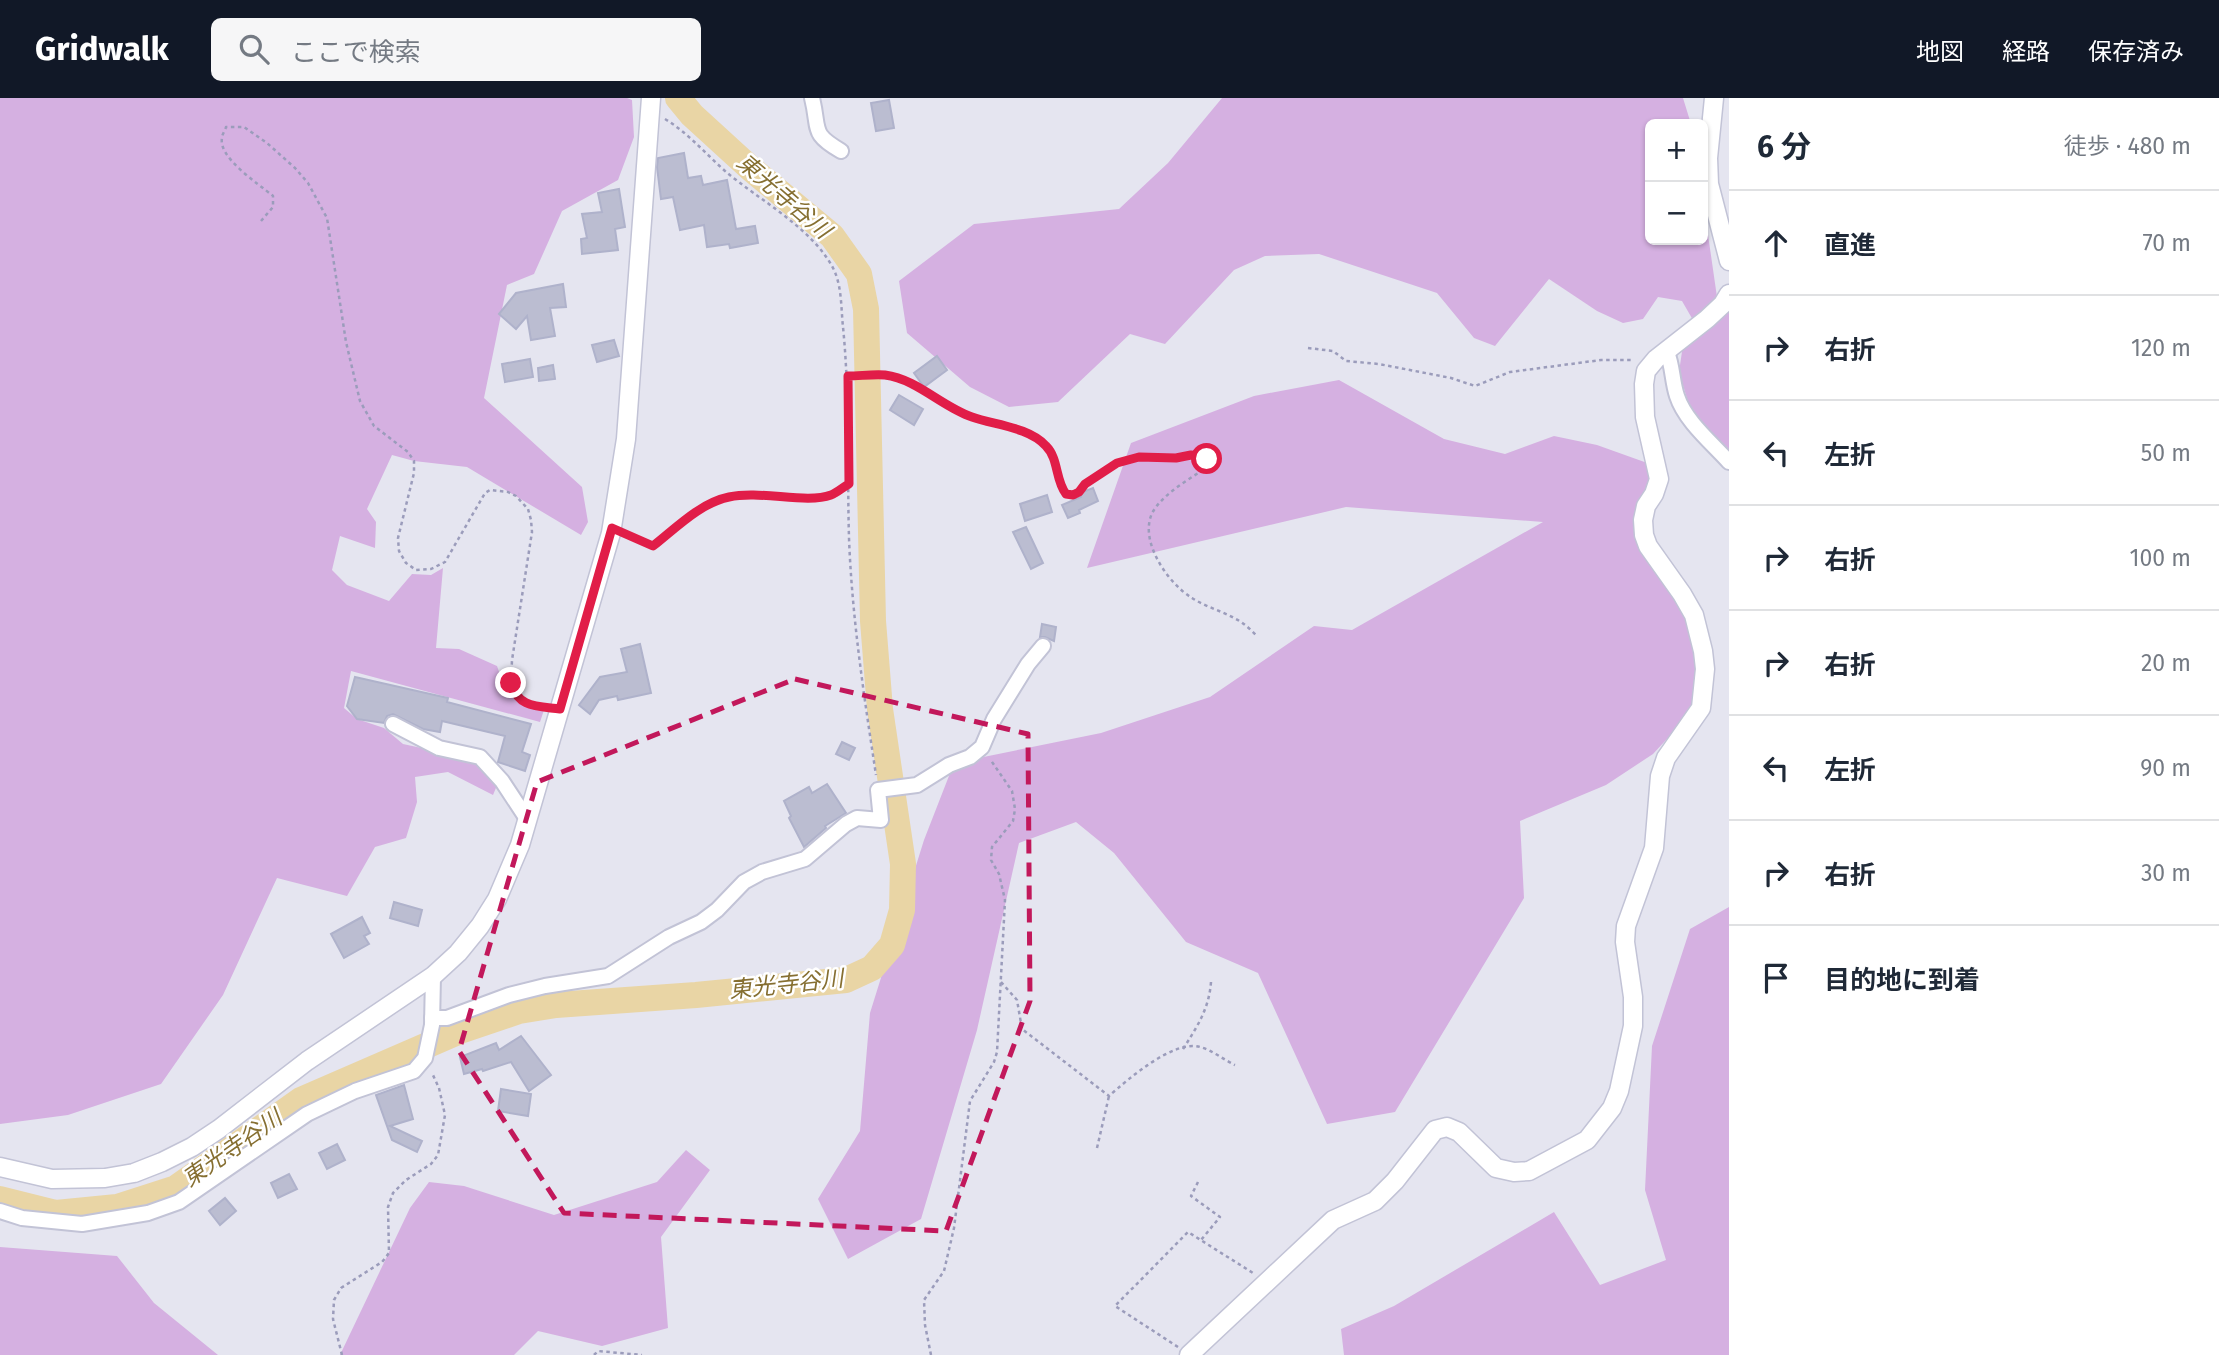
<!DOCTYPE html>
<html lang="ja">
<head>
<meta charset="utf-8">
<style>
	:root { --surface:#fff; --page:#f6f6f7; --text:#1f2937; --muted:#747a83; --line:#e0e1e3; --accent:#111827 }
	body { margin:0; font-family:"Fira Sans","Noto Sans JP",sans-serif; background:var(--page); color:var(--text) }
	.controls { position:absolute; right:21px; top:21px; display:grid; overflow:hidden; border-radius:10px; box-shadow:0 2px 5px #0004 }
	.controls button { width:63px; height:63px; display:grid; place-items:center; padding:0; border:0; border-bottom:2px solid var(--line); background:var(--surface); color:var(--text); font:35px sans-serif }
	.stop { position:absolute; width:21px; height:21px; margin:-16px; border:5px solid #e11d48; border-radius:50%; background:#fff }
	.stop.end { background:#e11d48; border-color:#fff; box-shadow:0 2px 7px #0008 }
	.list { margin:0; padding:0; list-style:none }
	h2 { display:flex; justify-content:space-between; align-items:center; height:91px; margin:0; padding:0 28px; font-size:30px }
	h2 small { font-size:23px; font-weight:400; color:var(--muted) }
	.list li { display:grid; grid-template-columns:46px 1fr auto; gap:21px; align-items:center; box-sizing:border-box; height:105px; padding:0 28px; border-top:2px solid var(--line) }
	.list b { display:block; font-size:26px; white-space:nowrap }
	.list em { font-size:23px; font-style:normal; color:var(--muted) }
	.icon { flex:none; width:38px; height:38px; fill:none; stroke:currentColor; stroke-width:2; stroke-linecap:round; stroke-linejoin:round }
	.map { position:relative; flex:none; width:1729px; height:1257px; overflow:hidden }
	header { display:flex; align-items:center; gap:42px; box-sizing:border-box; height:98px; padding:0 35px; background:var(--accent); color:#fff }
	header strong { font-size:33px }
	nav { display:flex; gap:38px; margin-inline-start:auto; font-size:24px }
	.search { width:490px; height:63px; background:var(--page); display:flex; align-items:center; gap:18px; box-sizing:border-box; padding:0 24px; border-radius:10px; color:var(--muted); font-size:26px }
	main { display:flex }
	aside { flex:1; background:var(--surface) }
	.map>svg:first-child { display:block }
	.green { fill:#d5b0e1 }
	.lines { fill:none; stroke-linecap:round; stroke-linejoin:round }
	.river { stroke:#e9d5a5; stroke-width:26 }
	.building { fill:#bbbdd1; stroke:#afb2cb; stroke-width:2 }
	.minor-casing { stroke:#c2c3d6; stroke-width:18 }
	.tertiary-casing { stroke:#c2c3d6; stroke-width:21 }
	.path { stroke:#9b9cbb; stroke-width:2.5; stroke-dasharray:3.5 3.5; stroke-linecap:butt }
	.minor { stroke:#fff; stroke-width:14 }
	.tertiary { stroke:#fff; stroke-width:18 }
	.route { stroke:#e11d48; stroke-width:9 }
	.marked { fill:none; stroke:#c2185b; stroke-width:5; stroke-dasharray:14 9; stroke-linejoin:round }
	.labels { text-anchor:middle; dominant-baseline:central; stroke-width:5; stroke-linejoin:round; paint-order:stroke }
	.water-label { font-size:23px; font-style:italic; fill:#866f31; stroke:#fff }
</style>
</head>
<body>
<header>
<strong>Gridwalk</strong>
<div class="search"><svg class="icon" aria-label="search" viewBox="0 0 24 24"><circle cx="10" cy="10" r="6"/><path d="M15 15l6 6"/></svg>ここで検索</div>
<nav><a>地図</a><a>経路</a><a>保存済み</a></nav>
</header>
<main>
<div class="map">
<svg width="1729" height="1257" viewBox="0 0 1729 1257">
	<rect width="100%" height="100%" fill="#e5e5f0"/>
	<!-- green -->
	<g class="green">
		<path d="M0 0H627L632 2 634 39 618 82 562 113 534 176 507 187 484 300 582 389 588 424 581 437 467 369 414 363 392 357 367 411 376 424 375 450 340 438 332 472 347 487 389 503 412 476 431 477 443 470 436 550 459 551 497 568 507 597 544 612 540 624 351 573 344 610 357 621 384 630 403 646 477 662 498 685 493 697 448 674 415 679 417 704 406 740 375 749 347 798 277 780 223 897 161 986 68 1017 0 1026Z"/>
		<path d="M1222 0H1683L1691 26H1650V142H1703V102L1718 206 1697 229 1682 203 1658 199 1643 221 1623 225 1597 213 1549 181 1495 248 1474 240 1437 195 1319 156 1265 158 1234 172 1165 246 1130 236 1058 304 1009 309 970 289 907 235 899 183 974 126 1119 111 1168 65Z"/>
		<path d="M1729 185V366L1692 317 1679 274 1683 247 1726 197Z"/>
		<path d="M1339 282 1444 341 1505 356 1554 338 1597 347 1664 371 1639 435 1674 469 1705 537 1691 615 1653 656 1606 687 1520 723 1524 800 1395 1014 1327 1026 1258 875 1186 844 1114 755 1076 724 1019 745 977 932 921 1121 848 1161 818 1101 860 1033 870 915 924 742 954 665 1101 635 1210 599 1314 528 1352 532 1543 424 1346 409 1087 470 1131 345 1254 298Z"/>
		<path d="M1729 809V1257H1344L1341 1231 1394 1208 1554 1114 1600 1187 1666 1162 1645 1092 1652 948 1690 831Z"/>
		<path d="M686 1052 710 1072 661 1139 668 1230 602 1248 538 1233 514 1257H340L410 1110 429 1084 464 1088 554 1117 657 1084Z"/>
		<path d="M0 1149 117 1158 154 1205 218 1257H0Z"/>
	</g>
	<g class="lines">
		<!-- river -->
		<path class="river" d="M0 1101 56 1115 117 1109 176 1090 301 1002 460 933 519 913 556 907 696 897 846 882 872 870 892 847 902 812 903 766 880 611 873 523 866 211 859 176 832 138 750 70 692 17 678 0"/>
	</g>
	<!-- building -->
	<g class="building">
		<path d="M889 2 894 30 876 33 871 5Z"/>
		<path d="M684 55 688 80 701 78 703 87 727 82 736 131 755 128 758 145 730 150 729 146 707 149 704 127 680 132 673 99 661 101 657 69 658 60Z"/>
		<path d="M619 91 625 129 615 131 618 152 582 156 581 141 587 140 582 116 602 114 598 95Z"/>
		<path d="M563 186 566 209 550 210 555 238 531 242 527 218 516 231 499 216 516 195Z"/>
		<path d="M614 242 619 258 597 264 592 247Z"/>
		<path d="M937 258 947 272 924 289 914 275Z"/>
		<path d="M530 261 533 279 505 284 502 266Z"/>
		<path d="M553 267 555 281 539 283 538 270Z"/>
		<path d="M899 297 923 311 914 327 890 312Z"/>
		<path d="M1093 390 1098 403 1079 412 1080 415 1068 420 1062 407 1081 399 1080 395Z"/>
		<path d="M1047 397 1052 414 1025 423 1020 406Z"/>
		<path d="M1026 429 1043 465 1031 471 1013 434Z"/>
		<path d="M1042 526 1056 529 1054 543 1045 539H1040Z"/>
		<path d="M640 546 651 595 618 602 617 598 599 602 590 616 579 607 600 579 627 574 621 551Z"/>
		<path d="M355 579 448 600 447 604 531 626 522 654 530 657 525 673 498 664 505 638 442 623 440 634 423 631 393 616 387 618 384 625 357 621 347 608Z"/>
		<path d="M842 644 855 650 849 662 836 656Z"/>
		<path d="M827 686 846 715 825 728 826 730 804 749 789 720 791 718 784 703 809 689 812 695Z"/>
		<path d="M394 804 422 812 418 828 390 820Z"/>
		<path d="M362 819 370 835 364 838 369 846 344 860 331 836Z"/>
		<path d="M521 938 551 977 529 993 511 964 483 973 482 971 464 976 460 959 496 945 499 952Z"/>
		<path d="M404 987 413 1021 390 1028 422 1043 417 1054 392 1042 376 997Z"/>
		<path d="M501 991 531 996 528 1018 498 1013Z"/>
		<path d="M337 1046 345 1062 327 1071 319 1055Z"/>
		<path d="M289 1076 297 1091 278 1100 271 1085Z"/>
		<path d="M225 1100 236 1113 220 1127 209 1113Z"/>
	</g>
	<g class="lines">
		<defs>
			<g id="minor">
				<path d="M812 0C820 32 810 35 841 53"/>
				<path d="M1667 254C1673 269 1672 283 1677 298 1685 323 1712 345 1729 364"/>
				<path d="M393 626 439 650 480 659 502 683 527 721"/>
				<path d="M432 920H447L509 897 545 888 608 878 669 839 701 824 717 812 744 784 762 774 805 761 846 726 857 720 881 722 878 692 917 687 949 667 970 659 982 649 994 621 1028 566 1043 548"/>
				<path d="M0 1113 22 1120 82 1126 148 1115 179 1104 307 1016 355 993 414 973 425 960 432 927 433 878"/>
			</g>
			<g id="tertiary">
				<path d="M1714 0 1708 60 1709 86 1729 163"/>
				<path d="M0 1069 52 1081 105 1080 134 1075 162 1064 192 1049 219 1031 307 963 433 878 458 855 480 828 497 801 520 747 611 435 626 341 651 0"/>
				<path d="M1189 1257 1333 1122 1375 1103 1395 1083 1435 1032 1447 1029 1459 1034 1496 1070 1514 1074 1529 1073 1587 1042 1612 1010 1619 993 1633 928V899L1625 844 1626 828 1654 750 1660 678 1666 660 1701 610 1705 571 1703 553 1694 517 1682 496 1648 448 1644 437 1643 422 1646 408 1654 396 1659 381 1645 319 1644 286 1646 273 1656 261 1707 221 1723 206 1729 196"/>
			</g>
		</defs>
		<!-- minor casing -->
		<use href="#minor" class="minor-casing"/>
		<!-- tertiary casing -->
		<use href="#tertiary" class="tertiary-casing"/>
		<!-- path -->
		<g class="path">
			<path d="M665 21C688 35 705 55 725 73 759 102 814 131 834 172 842 189 841 211 843 229 850 299 847 370 849 440 852 520 864 598 876 677"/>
			<path d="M261 123 273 109V98C259 86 218 60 222 40 222 36 225 33 226 29H244L267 45 295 70 308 85 327 120 346 244 360 303 374 328 408 354 414 363V375L398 440 399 453 406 465 416 472 431 471 445 464 485 395 490 392 508 394 516 398 528 411 531 422 532 434 512 562 511 585 514 596 520 602 542 609"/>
			<path d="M1308 250 1333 253 1346 263 1379 266 1451 280 1475 288 1510 274 1601 262H1634"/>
			<path d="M848 278C860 278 873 276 885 277 917 281 942 309 972 319 994 327 1029 329 1046 348 1058 361 1055 382 1066 396L1073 397 1079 394 1085 386 1117 365 1139 359 1176 360 1191 357 1202 358 1207 361V369C1190 381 1169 392 1156 409 1134 437 1167 485 1192 500 1206 509 1222 513 1236 521 1244 525 1251 532 1257 538"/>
			<path d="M627 438 653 448C675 431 698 408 725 400 759 389 799 406 829 397 836 395 842 390 848 386"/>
			<path d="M1001 884 1017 902 1022 931 1109 998C1127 982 1174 941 1200 949 1212 952 1224 962 1235 967"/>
			<path d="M1183 951C1197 929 1209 911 1211 884"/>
			<path d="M1097 1050 1109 998"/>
			<path d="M1198 1084 1191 1098 1220 1119 1201 1142"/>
			<path d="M1178 1249 1115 1208 1188 1134 1253 1175"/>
			<path d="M342 1257 333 1221 334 1202 341 1190 382 1164 389 1155 388 1109 393 1095 406 1082 431 1066 438 1057 445 1017 439 990 432 975"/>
			<path d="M594 1257 598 1253 642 1257"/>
			<path d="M931 1257 925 1227 924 1202 944 1173 954 1130 970 1003 994 964 997 954 1005 802 999 776 991 762 992 749 1013 723 1015 711 1012 693 990 661"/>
		</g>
		<!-- minor -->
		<use href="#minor" class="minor"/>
		<!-- tertiary -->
		<use href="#tertiary" class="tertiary"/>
	</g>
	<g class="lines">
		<!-- route -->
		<path class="route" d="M511 585C518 610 537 608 560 611L612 430 653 448C676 430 700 405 729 399 760 392 806 406 831 397 837 395 843 389 849 386L848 278C860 278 873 276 885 277 917 281 942 309 972 319 994 327 1029 329 1046 348 1059 361 1055 382 1066 396L1073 397 1079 394 1085 386 1117 365 1139 359 1176 360 1191 357 1202 358 1207 361"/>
	</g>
	<!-- marked area -->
	<path class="marked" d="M795 581 1028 636 1030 903 946 1133 564 1115 459 953 537 684Z"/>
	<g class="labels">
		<!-- water labels -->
		<g class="water-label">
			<text transform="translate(784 98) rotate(41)">東光寺谷川</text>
			<text transform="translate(786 886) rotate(-6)">東光寺谷川</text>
			<text transform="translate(232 1050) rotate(-35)">東光寺谷川</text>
		</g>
	</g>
</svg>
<div class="controls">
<button>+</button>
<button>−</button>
</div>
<div class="stop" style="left:1207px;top:361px"></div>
<div class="stop end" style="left:511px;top:585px"></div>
</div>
<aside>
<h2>6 分<small>徒歩 · 480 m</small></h2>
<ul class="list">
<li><svg class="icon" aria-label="ahead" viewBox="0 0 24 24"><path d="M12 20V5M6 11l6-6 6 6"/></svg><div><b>直進</b></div><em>70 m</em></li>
<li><svg class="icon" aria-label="right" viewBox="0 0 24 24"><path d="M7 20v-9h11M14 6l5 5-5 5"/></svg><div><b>右折</b></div><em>120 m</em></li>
<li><svg class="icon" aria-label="left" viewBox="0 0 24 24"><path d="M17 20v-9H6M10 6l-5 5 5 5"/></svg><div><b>左折</b></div><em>50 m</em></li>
<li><svg class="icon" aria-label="right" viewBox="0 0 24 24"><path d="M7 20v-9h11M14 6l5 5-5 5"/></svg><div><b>右折</b></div><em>100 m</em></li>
<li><svg class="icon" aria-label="right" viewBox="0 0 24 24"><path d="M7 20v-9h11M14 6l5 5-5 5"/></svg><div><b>右折</b></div><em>20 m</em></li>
<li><svg class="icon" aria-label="left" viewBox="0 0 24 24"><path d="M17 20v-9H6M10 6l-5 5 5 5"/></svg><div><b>左折</b></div><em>90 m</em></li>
<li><svg class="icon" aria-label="right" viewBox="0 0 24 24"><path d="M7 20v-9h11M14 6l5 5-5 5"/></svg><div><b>右折</b></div><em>30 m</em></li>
<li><svg class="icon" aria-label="arrive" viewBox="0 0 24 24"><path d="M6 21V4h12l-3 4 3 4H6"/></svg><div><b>目的地に到着</b></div></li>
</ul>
</aside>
</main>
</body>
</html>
